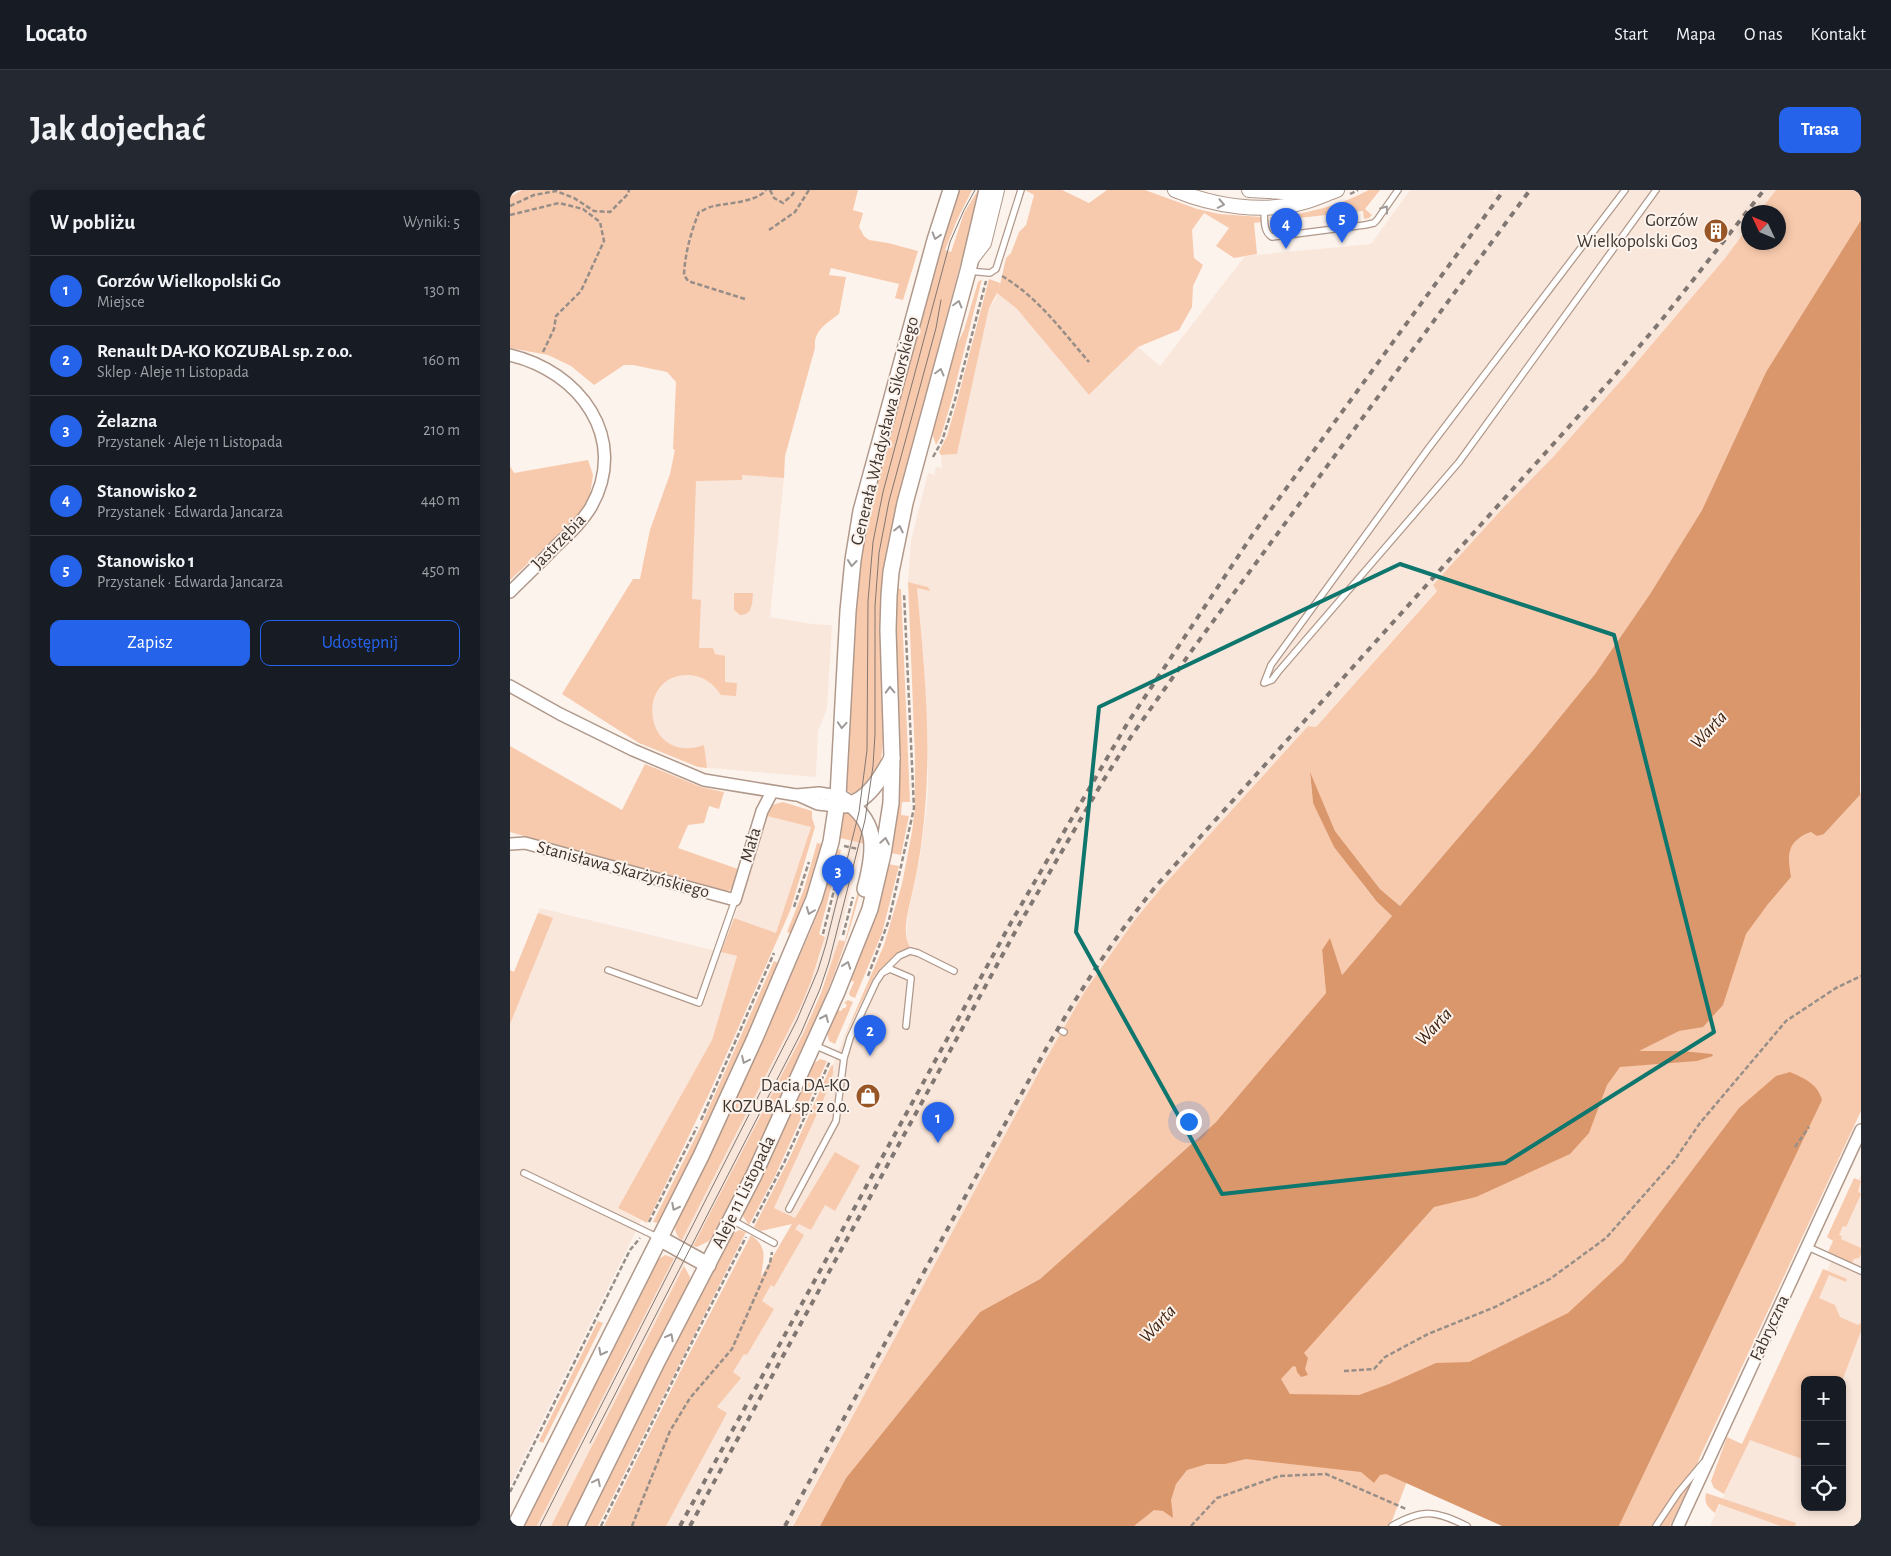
<!DOCTYPE html>
<html lang="pl">
<head>
<meta charset="utf-8">
<style>
	:root { --surface:#171b24; --page:#242831; --text:#f1f3f6; --muted:#9ea1a6; --line:#363941; --accent:#2563eb }
	body { margin:0; font-family:"Alegreya Sans",sans-serif; background:var(--page); color:var(--text) }
	.controls { position:absolute; right:15px; bottom:15px; display:grid; overflow:hidden; border-radius:10px; box-shadow:0 2px 8px #0003 }
	.controls button { width:45px; height:45px; display:grid; place-items:center; padding:0; border:0; border-bottom:1px solid var(--line); background:var(--surface); color:var(--text); font:25px sans-serif }
	.compass { position:absolute; left:1231px; top:15px; width:45px; height:45px; border-radius:50%; background:var(--surface); box-shadow:0 2px 8px #0003; rotate:314deg }
	.you { position:absolute; left:678px; top:931px; width:18px; height:18px; margin:-12px; border:4px solid #fff; border-radius:50%; background:#1a73e8; box-shadow:0 0 0 8px #1a73e833 }
	.badge { display:grid; place-items:center; width:32px; height:32px; border-radius:50%; background:var(--accent); color:#fff; font-size:16px; font-weight:700 }
	.pin { position:absolute; translate:-50% -41px; filter:drop-shadow(0 1px 2px #0008) }
	.pin::after { content:''; position:absolute; top:26px; width:18px; height:15px; background:inherit; clip-path:polygon(0 0,100% 0,50% 100%) }
	.list { margin:0; padding:0; list-style:none }
	h2 { display:flex; justify-content:space-between; align-items:center; height:65px; margin:0; padding:0 20px; font-size:21px }
	h2 small { font-size:16px; font-weight:400; color:var(--muted) }
	.list li { display:grid; grid-template-columns:32px 1fr auto; gap:15px; align-items:center; box-sizing:border-box; height:70px; padding:0 20px; border-top:1px solid var(--line) }
	.list b { display:block; font-size:19px; white-space:nowrap }
	.list p { margin:0; font-size:16px; white-space:nowrap; color:var(--muted) }
	.list em { font-size:16px; font-style:normal; color:var(--muted) }
	.actions { display:flex; gap:10px; padding:15px 20px }
	.actions a { flex:1; padding:11px 0; border:1px solid var(--accent); border-radius:10px; text-align:center; font-size:18px; color:var(--accent) }
	.actions .main { background:var(--accent); color:#fff }
	.icon { flex:none; width:28px; height:28px; fill:none; stroke:currentColor; stroke-width:2; stroke-linecap:round; stroke-linejoin:round }
	.map { position:relative; flex:none; width:1351px; height:1336px; overflow:hidden; border-radius:10px }
	header { display:flex; align-items:center; gap:30px; box-sizing:border-box; height:70px; padding:0 25px; background:var(--surface); border-bottom:1px solid var(--line) }
	header strong { font-size:24px }
	nav { display:flex; gap:28px; margin-inline-start:auto; font-size:18px }
	.intro { display:flex; align-items:center; justify-content:space-between; box-sizing:border-box; height:120px; padding:0 30px }
	h1 { margin:0; font-size:35px }
	.button { padding:12px 22px; border-radius:10px; background:var(--accent); color:#fff; font-size:18px; font-weight:700 }
	main { display:flex; gap:30px; padding:0 30px }
	aside { flex:1; background:var(--surface); border-radius:10px; box-shadow:0 2px 8px #0003 }
	.map>svg:first-child { display:block }
	.built { fill:#fae7db; fill-rule:evenodd }
	.green { fill:#f8caad }
	.water { fill:#db976c }
	.lines { fill:none; stroke-linecap:round; stroke-linejoin:round }
	.service-casing { stroke:#b0998b; stroke-width:8 }
	.minor-casing { stroke:#b0998b; stroke-width:14 }
	.tertiary-casing { stroke:#b0998b; stroke-width:16 }
	.secondary-casing { stroke:#b0998b; stroke-width:18 }
	.path { stroke:#988e88; stroke-width:2.5; stroke-dasharray:5 2.5; stroke-linecap:butt }
	.service { stroke:#fff; stroke-width:5.5 }
	.minor { stroke:#fff; stroke-width:11 }
	.tertiary { stroke:#fff; stroke-width:14 }
	.secondary { stroke:#fff; stroke-width:15 }
	.tram { stroke:#817772; stroke-width:1 }
	.rail { stroke:#817772; stroke-width:4; stroke-dasharray:6 6; stroke-linecap:butt }
	.oneway { stroke:#9f9a98 }
	.marked { fill:none; stroke:#0f766e; stroke-width:4; stroke-linejoin:round }
	.labels { text-anchor:middle; dominant-baseline:central; stroke-width:4; stroke-linejoin:round; paint-order:stroke }
	.poi-label { font-size:18px; fill:#3f3530; stroke:#fdf3ed; text-anchor:end }
	.street-label { font-size:18px; fill:#3f3530; stroke:#fdf3ed }
	.water-label { font-size:19px; font-style:italic; fill:#3f2310; stroke:#fdf3ed }
</style>
</head>
<body>
<header>
<strong>Locato</strong>
<nav><a>Start</a><a>Mapa</a><a>O nas</a><a>Kontakt</a></nav>
</header>
<div class="intro"><h1>Jak dojechać</h1><a class="button">Trasa</a></div>
<main>
<aside>
<h2>W pobliżu<small>Wyniki: 5</small></h2>
<ul class="list">
<li><span class="badge">1</span><div><b>Gorzów Wielkopolski Go</b><p>Miejsce</p></div><em>130 m</em></li>
<li><span class="badge">2</span><div><b>Renault DA-KO KOZUBAL sp. z o.o.</b><p>Sklep · Aleje 11 Listopada</p></div><em>160 m</em></li>
<li><span class="badge">3</span><div><b>Żelazna</b><p>Przystanek · Aleje 11 Listopada</p></div><em>210 m</em></li>
<li><span class="badge">4</span><div><b>Stanowisko 2</b><p>Przystanek · Edwarda Jancarza</p></div><em>440 m</em></li>
<li><span class="badge">5</span><div><b>Stanowisko 1</b><p>Przystanek · Edwarda Jancarza</p></div><em>450 m</em></li>
</ul>
<div class="actions"><a class="main">Zapisz</a><a>Udostępnij</a></div>
</aside>
<div class="map">
<svg width="1351" height="1336" viewBox="0 0 1351 1336">
	<rect width="100%" height="100%" fill="#fdf3ed"/>
	<!-- built -->
	<g class="built">
		<path d="M900 0H982L986 3 988 0H1266L1249 22H1238V37L1216 67 1115 186 1043 267 992 319 924 395 927 400 806 537 798 536 652 697 624 731 575 801 282 1336H119L196 1184 285 1029 264 1018 313 911 323 884V875L333 850 364 787 371 777 386 766 396 747 398 724 410 667 417 614 418 588 414 474 407 398 419 401 418 397 398 392 401 351 418 283 424 285 426 277 432 278 431 265 447 264 479 118 485 110 487 103 507 119 580 205 628 157 650 176 735 66 861 54Z"/>
		<path d="M165 259 232 285 274 288 260 427 302 434 322 435 317 519 308 541 306 587 189 577 129 553 52 504 123 389H130L140 340 160 284Z"/>
		<path d="M257 626 301 637 266 744 224 728Z"/>
		<path d="M340 650 352 653 350 665 325 762 293 844 41 1336H27L290 818 310 767Z"/>
		<path d="M30 718 227 766 202 850 108 1018 131 1031 0 1296V792Z"/>
		<path d="M1351 985V1336H1200L1330 1052 1322 1049ZM1295 1190H1332V1317H1295Z"/>
	</g>
	<!-- green -->
	<g class="green">
		<path d="M12 0H348L343 20 353 23 349 37 354 46 359 50 378 53 408 61 393 110 385 108 389 94 321 78 319 85 336 87 329 124C317 133 303 141 305 158L275 266 274 288 232 285V290L186 291 182 409 191 410 189 458H203L205 464 215 466V492L227 493 226 506 211 505C204 494 193 486 180 485 123 482 133 577 194 555L197 578 188 577 129 553 52 504 123 389H130L140 340 160 284 165 260 163 259 166 192 157 182 123 175H114L84 195 61 176 38 165 0 158V7Z"/>
		<path d="M449 0H462L447 30 435 60 441 62 454 23 468 0H470L385 322 377 358 372 397 370 445 373 550 371 572 365 585 347 603 342 604 337 600C341 512 340 423 355 337L407 139Z"/>
		<path d="M515 0H552L579 13 597 0H635L687 19 709 24 751 27 752 32 744 33 747 64 724 68 706 56 719 38 694 23 682 40 684 68 693 75 683 96 682 117 669 140 628 157 579 205 507 119 487 103 479 118 447 264 431 265 429 262 437 246 446 215 479 89 490 93 489 99 496 68 501 63 509 42 516 35 524 5Z"/>
		<path d="M859 0H870L855 19 862 25 859 28 854 29 853 21 761 31 760 27C794 25 828 16 859 0Z"/>
		<path d="M1266 0H1351V30L1256 182 1192 320 1140 404 1085 484 1025 558 890 716 870 699 825 641 800 584 803 613 851 692 867 712 882 726 831 786 820 749 812 760 816 803 707 931 530 1089 470 1122 336 1288 310 1336H283L536 869 575 801 624 731 652 697 798 536 806 537 927 401 923 395 992 319 1043 267 1115 186 1216 67 1238 37V52H1268V22H1249Z"/>
		<path d="M472 89 442 209 431 246 426 255 423 246 424 234 445 159 454 140 468 92Z"/>
		<path d="M78 270 83 285 80 305 69 326 0 390V276L4 283Z"/>
		<path d="M398 392 418 397 420 401 407 398C415 481 423 564 412 648 410 667 406 685 402 704 399 717 395 732 396 745 396 750 399 755 401 759 385 766 375 772 364 787L333 850 374 755 392 694 402 642 405 618V567Z"/>
		<path d="M387 398 391 399 400 612H392L391 625 399 626 391 665 381 663 385 412Z"/>
		<path d="M224 403H243C242 413 243 425 230 425L224 420Z"/>
		<path d="M0 556 112 620 135 574 191 597 214 602 209 619 199 616 194 633 178 635 168 658 228 679 221 700 212 702 0 642Z"/>
		<path d="M1351 600V921L1189 1269 1180 1294 1160 1336H1109L1232 1078 1239 1038 1070 1138 866 1209 780 1204 765 1180 850 1084 1278 653 1301 642 1314 644 1350 605Z"/>
		<path d="M273 612 302 621V628L305 637 280 721 198 906 137 1033 108 1018 202 850 227 766 211 762 224 728 266 743 301 637 257 626 262 615Z"/>
		<path d="M337 621 343 625 359 655 330 648 333 624Z"/>
		<path d="M307 653 313 654 300 700 282 744 277 742 294 699Z"/>
		<path d="M326 659 331 660 309 744 315 747 301 791 290 818 172 1050 168 1047 165 1040 167 1029 199 967 227 907 301 740 314 706Z"/>
		<path d="M357 667C345 739 317 805 288 871 263 927 236 983 208 1038L199 1051 187 1057 183 1056 293 844 311 803 329 750 335 751Z"/>
		<path d="M378 674 389 676 372 743 345 808 340 806 339 803 344 792 341 790 365 726Z"/>
		<path d="M28 723 43 728 0 834V780L4 782Z"/>
		<path d="M264 771 270 774 194 942 149 1033 143 1032 189 940Z"/>
		<path d="M338 810 343 812 325 854 319 851 317 842 327 820 331 821 333 818H335L337 815 334 813Z"/>
		<path d="M310 869 317 871 265 986 239 1035 232 1025 302 875Z"/>
		<path d="M323 875V884L313 911 264 1018 285 1028 325 962 350 976 325 1021 315 1015 301 1040 289 1034 285 1039 294 1045 264 1097 261 1095 252 1111 264 1119 237 1165 234 1164 223 1182 231 1188 207 1217 217 1223 156 1336H94L175 1172 241 1045C259 1058 253 1069 251 1087L282 1034 251 1041 244 1037 280 967 321 876Z"/>
		<path d="M1344 988 1351 991 1348 1001 1351 1004 1336 1037 1333 1036 1329 1045 1332 1046 1331 1049 1351 1058V1064L1349 1068 1344 1069 1341 1074 1317 1064 1323 1051 1317 1047Z"/>
		<path d="M229 1040 236 1042 88 1336H74L161 1160 221 1045Z"/>
		<path d="M155 1065 164 1068 27 1336H13L146 1071Z"/>
		<path d="M174 1076 180 1087 178 1099 117 1215 57 1336H41Z"/>
		<path d="M1313 1079 1337 1089 1336 1092 1319 1085 1309 1108 1325 1115 1330 1127 1348 1135 1351 1133V1141L1332 1191 1295 1190V1270L1240 1250 1214 1304 1204 1298 1201 1291 1217 1247 1232 1254Z"/>
		<path d="M88 1131 93 1133 33 1253 29 1251Z"/>
		<path d="M749 1264 899 1286 880 1336H610L685 1268Z"/>
		<path d="M1196 1303 1286 1333 1285 1336H1271L1209 1314 1205 1323C1197 1317 1194 1313 1196 1303Z"/>
	</g>
	<!-- water -->
	<path class="water" d="M1351 30 1350 605 1314 644 1307 646 1301 642C1277 651 1277 664 1281 687L1258 714 1236 744 1213 815 1193 837 1169 841 1129 861H1172L1202 864 1203 866 1187 871 1110 877 1097 895 1079 943 1060 964 966 1007 924 1017 794 1163 798 1168 795 1179 798 1185 791 1187 787 1182 786 1177 783 1176 771 1189 780 1204 849 1205 879 1194 926 1173 959 1172 1058 1123 1113 1072 1229 918 1266 886 1280 882C1294 888 1308 894 1312 910L1109 1336H992L876 1284 870 1285 864 1293 851 1282 736 1269 715 1274H697L677 1280 666 1294 661 1310 663 1328 653 1321 644 1320 624 1336H310L336 1288 470 1122 530 1089 706 932 816 803 812 760 820 748 832 785 882 726 867 712 824 657 803 613 800 582 825 641 870 699 890 716 1025 558 1085 484 1140 404 1192 320 1256 182Z"/>
	<g class="lines">
		<defs>
			<g id="service">
				<path d="M1115 0 918 259 761 475 754 493 762 490 768 482 949 272 1146 0"/>
				<path d="M754 17C755 27 752 41 762 47L855 35 864 33 867 30 888 0"/>
				<path d="M458 81 480 83 486 79 511 0"/>
				<path d="M98 780 189 813 225 710"/>
				<path d="M373 782 389 766 400 761 408 763 444 781"/>
				<path d="M552 841 554 842"/>
				<path d="M304 855 334 868"/>
				<path d="M14 983 147 1047"/>
				<path d="M279 1019 326 931 334 868 340 848 366 792 372 783 380 779 401 788 396 836"/>
				<path d="M222 1030 264 1053"/>
				<path d="M1298 1057 1351 1081"/>
				<path d="M882 1336C914 1318 925 1321 957 1336"/>
				<path d="M1146 1336 1168 1303 1193 1273"/>
			</g>
			<g id="minor">
				<path d="M0 165C69 181 120 248 81 317 72 332 59 344 46 356 31 372 15 387 0 402"/>
				<path d="M0 496 50 524 123 560 194 590 286 605 309 603 328 606"/>
				<path d="M290 606 308 614 326 616"/>
				<path d="M0 654 15 653 225 710 252 621 262 602"/>
				<path d="M1168 1336 1351 940"/>
			</g>
			<g id="tertiary">
				<path d="M665 0C704 16 753 24 794 12 805 9 816 4 827 0"/>
				<path d="M739 0 807 4"/>
				<path d="M460 71 474 53 487 0"/>
			</g>
			<g id="secondary">
				<path d="M328 606C369 629 366 658 355 699"/>
				<path d="M335 615C357 613 372 586 382 568"/>
				<path d="M149 1048 198 1075"/>
				<path d="M5 1336 191 966 245 848 304 709 321 652 328 606 338 421 343 370 351 321 425 50 441 0"/>
				<path d="M66 1336 147 1172 244 985 327 802 360 719 373 664 381 613 382 567 378 440 379 406 381 382 395 313 458 81 477 0"/>
			</g>
		</defs>
		<!-- service casing -->
		<use href="#service" class="service-casing"/>
		<!-- minor casing -->
		<use href="#minor" class="minor-casing"/>
		<!-- tertiary casing -->
		<use href="#tertiary" class="tertiary-casing"/>
		<!-- secondary casing -->
		<use href="#secondary" class="secondary-casing"/>
		<!-- path -->
		<g class="path">
			<path d="M260 0 264 8 273 13 283 4 284 0"/>
			<path d="M840 4 848 0"/>
			<path d="M0 16 24 5 46 1 64 8 84 21 100 22 118 4 119 0"/>
			<path d="M0 25 49 13 73 19 90 32 94 51 71 101 46 126 44 139 32 164"/>
			<path d="M259 40 285 22 299 0"/>
			<path d="M492 86C528 107 552 141 579 172"/>
			<path d="M235 109 178 91 174 85C175 63 181 42 189 22 194 20 199 17 204 16 218 13 247 12 256 0"/>
			<path d="M423 267 432 251 445 210 476 91"/>
			<path d="M334 656 348 659"/>
			<path d="M284 717 299 672"/>
			<path d="M313 744 332 668"/>
			<path d="M333 745 343 707"/>
			<path d="M358 786 379 730 404 618 394 403"/>
			<path d="M191 930 264 763"/>
			<path d="M1285 957 1299 937"/>
			<path d="M139 1032 187 937"/>
			<path d="M243 1033 274 973 320 871"/>
			<path d="M834 1181 864 1179 875 1167 918 1144 985 1117 1040 1089 1096 1048 1164 971 1190 933 1276 831 1326 798 1351 786"/>
			<path d="M0 1302 120 1060 130 1048"/>
			<path d="M91 1336 177 1162 236 1047"/>
			<path d="M122 1336 160 1241 180 1208 222 1159 260 1073 262 1062"/>
			<path d="M681 1336 707 1308 769 1286 816 1284 896 1319"/>
		</g>
		<!-- service -->
		<use href="#service" class="service"/>
		<!-- minor -->
		<use href="#minor" class="minor"/>
		<!-- tertiary -->
		<use href="#tertiary" class="tertiary"/>
		<!-- secondary -->
		<use href="#secondary" class="secondary"/>
		<!-- tram -->
		<g class="tram">
			<path d="M80 1253 291 843 310 799 319 772 355 630 363 576 365 544V416L369 363 379 311 426 138 431 110"/>
			<path d="M30 1336 287 830 308 780 316 754 349 622 357 560 358 411 363 352 373 302 440 52 454 20 465 0"/>
		</g>
		<!-- rail -->
		<g class="rail">
			<path d="M170 1336 503 729 617 534 743 344 994 0"/>
			<path d="M180 1336 510 733 593 591 622 545 685 456 1020 0"/>
			<path d="M275 1336 536 859C570 801 604 747 647 695L1100 191 1150 132 1254 0"/>
		</g>
	</g>
	<!-- one-way arrows -->
	<defs><path id="oneway-chevron" d="M-2-3.5L2.5 0L-2 3.5" fill="none" stroke-width="1.6" stroke-linecap="round" stroke-linejoin="round" transform="scale(1.25)"/></defs>
	<g class="oneway">
		<use href="#oneway-chevron" transform="translate(711 14) rotate(11)"/>
		<use href="#oneway-chevron" transform="translate(875 19) rotate(-54)"/>
		<use href="#oneway-chevron" transform="translate(426 46) rotate(107)"/>
		<use href="#oneway-chevron" transform="translate(448 114) rotate(-75)"/>
		<use href="#oneway-chevron" transform="translate(430 182) rotate(-75)"/>
		<use href="#oneway-chevron" transform="translate(389 339) rotate(-78)"/>
		<use href="#oneway-chevron" transform="translate(342 373) rotate(96)"/>
		<use href="#oneway-chevron" transform="translate(380 500) rotate(-92)"/>
		<use href="#oneway-chevron" transform="translate(332 535) rotate(94)"/>
		<use href="#oneway-chevron" transform="translate(375 651) rotate(-81)"/>
		<use href="#oneway-chevron" transform="translate(300 721) rotate(111)"/>
		<use href="#oneway-chevron" transform="translate(337 775) rotate(-70)"/>
		<use href="#oneway-chevron" transform="translate(315 828) rotate(-66)"/>
		<use href="#oneway-chevron" transform="translate(235 870) rotate(115)"/>
		<use href="#oneway-chevron" transform="translate(165 1017) rotate(117)"/>
		<use href="#oneway-chevron" transform="translate(160 1147) rotate(-62)"/>
		<use href="#oneway-chevron" transform="translate(92 1162) rotate(117)"/>
		<use href="#oneway-chevron" transform="translate(87 1292) rotate(-64)"/>
	</g>
	<!-- marked area -->
	<path class="marked" d="M890 374 1104 445 1204 842 995 973 712 1004 566 742 589 517Z"/>
	<!-- icons -->
	<defs>
		<symbol id="building-disc" viewBox="-11 -11 22 22"><circle r="9.5" fill="#985525" stroke="#fdf3ed"/><path d="M-4-6H4V6H1V3H-1V6H-4ZM-2.5-4.3h1.7v1.8h-1.7ZM.8-4.3h1.7v1.8H.8ZM-2.5-1h1.7V.8h-1.7ZM.8-1h1.7V.8H.8Z" fill="#fff"/></symbol>
		<symbol id="shop-disc" viewBox="-11 -11 22 22"><circle r="9.5" fill="#985525" stroke="#fdf3ed"/><path d="M-5-2.5h2.3a2.7 3.5 0 0 1 5.4 0H5L5.5 6h-11ZM-1.5-2.5h3a1.5 2.3 0 0 0-3 0Z" fill="#fff"/></symbol>
	</defs>
	<g fill-rule="evenodd">
		<use href="#building-disc" x="1192" y="27" width="28" height="28"/>
		<use href="#shop-disc" x="344" y="892" width="28" height="28"/>
	</g>
	<g class="labels">
		<!-- poi labels -->
		<g class="poi-label">
			<text x="1188" y="31">Gorzów<tspan x="1188" dy="21">Wielkopolski Go3</tspan></text>
			<text x="340" y="896">Dacia DA-KO<tspan x="340" dy="21">KOZUBAL sp. z o.o.</tspan></text>
		</g>
		<!-- street labels -->
		<g class="street-label">
			<text transform="translate(375 241) rotate(-76)">Generała Władysława Sikorskiego</text>
			<text transform="translate(49 352) rotate(-46)">Jastrzębia</text>
			<text transform="translate(241 655) rotate(-74)">Mała</text>
			<text transform="translate(113 680) rotate(15)">Stanisława Skarżyńskiego</text>
			<text transform="translate(234 1002) rotate(-64)">Aleje 11 Listopada</text>
			<text transform="translate(1260 1138) rotate(-65)">Fabryczna</text>
		</g>
		<!-- water labels -->
		<g class="water-label">
			<text transform="translate(1199 540) rotate(-47)">Warta</text>
			<text transform="translate(924 837) rotate(-47)">Warta</text>
			<text transform="translate(648 1134) rotate(-47)">Warta</text>
		</g>
	</g>
</svg>
<div class="controls">
<button>+</button>
<button>−</button>
<button><svg class="icon" aria-label="locate" viewBox="0 0 24 24"><circle cx="12" cy="12" r="6"/><path d="M12 2v4M12 18v4M2 12h4M18 12h4"/></svg></button>
</div>
<svg class="compass" viewBox="-18 -18 36 36"><path d="M0-13l5 13h-10z" fill="#e53935"/><path d="M0 13l5-13h-10z" fill="#9ea1a6"/></svg>
<div class="you"></div>
<div class="pin badge" style="left:428px;top:953px">1</div>
<div class="pin badge" style="left:360px;top:866px">2</div>
<div class="pin badge" style="left:328px;top:706px">3</div>
<div class="pin badge" style="left:776px;top:59px">4</div>
<div class="pin badge" style="left:832px;top:53px">5</div>
</div>
</main>
</body>
</html>
